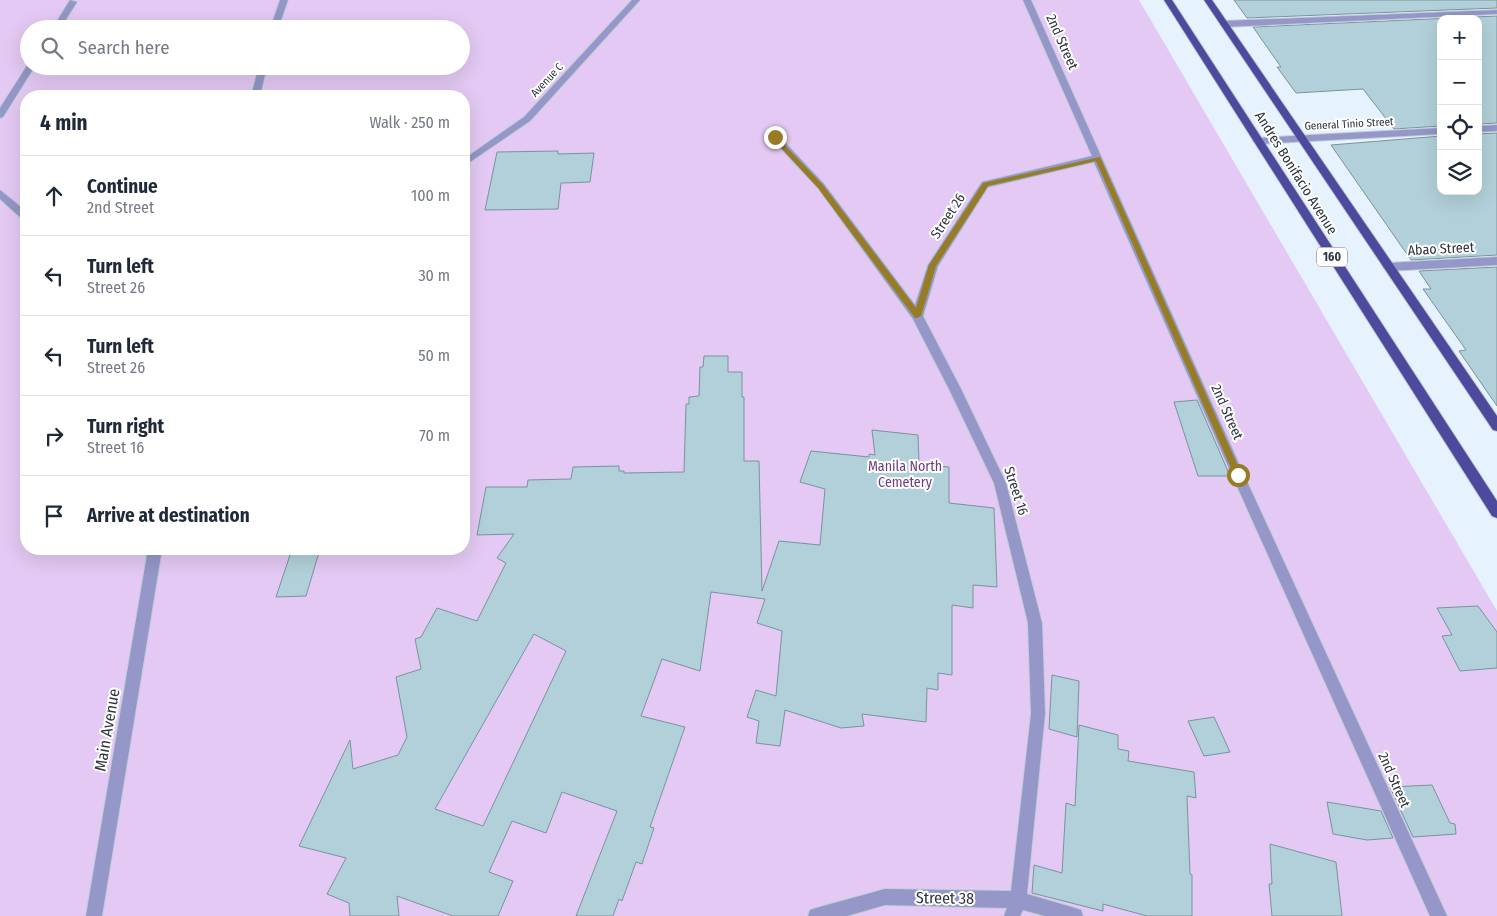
<!DOCTYPE html>
<html lang="en">
<head>
<meta charset="utf-8">
<style>
	:root { --surface:#fff; --page:#f6f6f7; --text:#1f2937; --muted:#747a83; --line:#e0e1e3 }
	body { margin:0; font-family:"Fira Sans Condensed",sans-serif; background:var(--page); color:var(--text) }
	.controls { position:absolute; right:15px; top:15px; display:grid; overflow:hidden; border-radius:10px; box-shadow:0 5px 20px #0002 }
	.controls button { width:45px; height:45px; display:grid; place-items:center; padding:0; border:0; border-bottom:1px solid var(--line); background:var(--surface); color:var(--text); font:25px sans-serif }
	.stop { position:absolute; width:15px; height:15px; margin:-11px; border:4px solid #977c25; border-radius:50%; background:#fff }
	.stop.end { background:#977c25; border-color:#fff; box-shadow:0 1px 5px #0008 }
	.list { margin:0; padding:0; list-style:none }
	h2 { display:flex; justify-content:space-between; align-items:center; height:65px; margin:0; padding:0 20px; font-size:21px }
	h2 small { font-size:16px; font-weight:400; color:var(--muted) }
	.list li { display:grid; grid-template-columns:32px 1fr auto; gap:15px; align-items:center; box-sizing:border-box; height:80px; padding:0 20px; border-top:1px solid var(--line) }
	.list b { display:block; font-size:19px; white-space:nowrap }
	.list p { margin:0; font-size:16px; white-space:nowrap; color:var(--muted) }
	.list em { font-size:16px; font-style:normal; color:var(--muted) }
	.icon { flex:none; width:28px; height:28px; fill:none; stroke:currentColor; stroke-width:2; stroke-linecap:round; stroke-linejoin:round }
	.map { position:relative; flex:none; width:1497px; height:916px; overflow:hidden }
	.search { position:absolute; background:var(--surface); box-shadow:0 5px 20px #0002; left:20px; top:20px; width:450px; height:55px; display:flex; align-items:center; gap:12px; box-sizing:border-box; padding:0 18px; border-radius:28px; color:var(--muted); font-size:19px }
	.panel { position:absolute; background:var(--surface); box-shadow:0 5px 20px #0002; left:20px; top:90px; width:450px; height:465px; border-radius:20px }
	.map>svg:first-child { display:block }
	.green { fill:#e3c9f3; fill-rule:evenodd }
	.building { fill:#b2d0d9; stroke:#78949d; fill-rule:evenodd }
	.lines { fill:none; stroke-linecap:round; stroke-linejoin:round }
	.lane-casing { stroke:#c2ccd8; stroke-width:2 }
	.street-casing { stroke:#c2ccd8; stroke-width:2 }
	.primary-casing { stroke:#c2ccd8; stroke-width:2 }
	.lane { fill:#9497c7; fill-rule:evenodd }
	.street { fill:#9497c7; fill-rule:evenodd }
	.primary { fill:#4d4a9d; fill-rule:evenodd }
	.route { fill:#977c25 }
	.labels { text-anchor:middle; dominant-baseline:central; stroke-width:4; stroke-linejoin:round; paint-order:stroke }
	.far-street-label { font-size:11px; fill:#2d343c; stroke:#fff }
	.shield { fill:#fff; stroke:#6c7176; stroke-width:1 }
	.shield-label { font-size:12px; font-weight:bold; fill:#2d343c }
	.street-label { font-size:14px; fill:#2d343c; stroke:#fff }
	.park-label { font-size:14px; fill:#6d3c85; stroke:#fff }
	.near-street-label { font-size:16px; fill:#2d343c; stroke:#fff }
</style>
</head>
<body>
<div class="map">
<svg width="1497" height="916" viewBox="0 0 1497 916">
	<rect width="100%" height="100%" fill="#e7f2ff"/>
	<!-- green -->
	<path class="green" d="M0 0H1139L1497 611V916H0ZM29 29H461V66H29ZM26 96H464V549H26Z"/>
	<!-- building -->
	<g class="building">
		<path d="M1234 0H1497V8L1247 18Z"/>
		<path d="M1497 16V123L1478 124V19H1441V126L1394 129 1363 89 1296 93 1277 67H1281L1253 27Z"/>
		<path d="M1497 133V255L1411 260 1331 145 1441 136V191H1478V134Z"/>
		<path d="M558 151V154L594 153 590 182 561 183 558 209 485 210 497 152Z"/>
		<path d="M1497 267V406L1459 351 1466 350 1423 289H1431L1419 271Z"/>
		<path d="M704 356H728V372H742V397H744V461H759L762 591 779 541 820 545 825 489 800 482 811 451 869 457V454L875 455 872 430 918 435 919 464 949 467V503L994 508 997 587 973 585V608L952 605V675L938 673V690L927 688 926 722 862 714 864 726 841 728 785 710 780 746 756 743 759 721 747 717 756 690 776 696 782 631 757 623 765 599 711 592 700 671 662 659 641 716 685 727 650 827 654 828 642 864 636 862 622 901 619 899 613 916H576L617 811 562 792 546 833 512 821 489 872 513 881 498 916H453L397 896 399 916H350L349 903 327 894 346 858 299 846 350 740 353 769 398 755 407 737 396 677 421 669 415 639 421 637 437 608 477 621 506 563 497 558 514 534 477 535 486 487H527L528 480 571 479 573 467 619 466V471H624V473L684 472 686 404H689V397L699 396 700 367H703ZM534 634 566 651 483 826 435 809Z"/>
		<path d="M1197 400 1230 476H1198L1174 402Z"/>
		<path d="M292 549H320L306 596 276 597Z"/>
		<path d="M1478 606 1497 632V668L1460 671 1442 636 1452 635 1437 608Z"/>
		<path d="M1052 675 1079 681 1077 737 1049 729Z"/>
		<path d="M1214 717 1230 752 1204 756 1188 721Z"/>
		<path d="M1079 725 1118 735V749L1129 751 1128 761 1194 772 1196 798 1187 796 1190 874 1192 875V916H1147L1103 904V911L1032 893 1034 865 1062 873 1066 803 1075 806Z"/>
		<path d="M1432 785 1450 823 1455 824 1456 834 1413 837 1390 787Z"/>
		<path d="M1327 802 1381 811 1393 838 1367 840 1333 834Z"/>
		<path d="M1270 844 1336 862 1342 916H1272L1269 884H1272Z"/>
	</g>
	<g class="lines">
		<defs>
			<g id="lane">
				<path d="M70 0 77 2 60 29H52Z"/>
				<path d="M280 0H288L278 29H270Z"/>
				<path d="M632 0H640L530 121 464 166V159L524 117Z"/>
				<path d="M1023 0H1031L1244 475 1447 916H1430L1232 475 1094 162 988 187 938 266 923 316 961 389 1006 483 1042 623 1045 714 1027 894 1075 908 1081 910 1083 916H1045L1023 910 1020 916H1004L1007 908 885 905 847 916H808L810 910 816 908 885 889 1011 891 1031 714 1028 623 994 483 949 389 913 319 818 188 770 137 772 135H778L824 184 915 305 928 265 982 182 1092 156Z"/>
				<path d="M28 64 29 66H35L3 117 0 118V108Z"/>
				<path d="M259 66H267L260 96H251Z"/>
				<path d="M0 190 26 211V220L22 219 0 199Z"/>
				<path d="M148 549H162L102 916H86Z"/>
			</g>
			<g id="street">
				<path d="M1497 10V14L1224 27 1220 24 1224 21Z"/>
				<path d="M1497 125V131L1478 132V126Z"/>
				<path d="M1441 128V134L1258 144 1253 141 1258 138Z"/>
				<path d="M1497 257V265L1388 271 1383 267 1388 263Z"/>
			</g>
			<g id="primary">
				<path d="M1164 0H1172L1497 501V518L1492 516Z"/>
				<path d="M1204 0H1212L1497 416V431L1493 430Z"/>
			</g>
		</defs>
		<!-- lane casing -->
		<use href="#lane" class="lane-casing"/>
		<!-- street casing -->
		<use href="#street" class="street-casing"/>
		<!-- primary casing -->
		<use href="#primary" class="primary-casing"/>
		<!-- lane -->
		<use href="#lane" class="lane"/>
		<!-- street -->
		<use href="#street" class="street"/>
		<!-- primary -->
		<use href="#primary" class="primary"/>
	</g>
	<!-- route -->
	<path class="route" d="M775 135 823 185 916 308 929 265 983 183 1100 157 1242 475 1241 477 1238 478 1234 475 1096 161 988 186 936 266 921 316 917 318H915L818 188 773 139 772 137Z"/>
	<g class="labels">
		<!-- far-street labels -->
		<g class="far-street-label">
			<text transform="translate(547 80) rotate(-47)">Avenue C</text>
			<text transform="translate(1349 124) rotate(-3)">General Tinio Street</text>
		</g>
		<!-- shield labels -->
		<rect class="shield" x="1317" y="247.5" width="30" height="19" rx="4"/>
		<g class="shield-label">
			<text x="1332" y="257">160</text>
		</g>
		<!-- street labels -->
		<g class="street-label">
			<text transform="translate(1062 42) rotate(66)">2nd Street</text>
			<text transform="translate(1296 173) rotate(58)">Andres Bonifacio Avenue</text>
			<text transform="translate(948 216) rotate(-57)">Street 26</text>
			<text transform="translate(1441 249) rotate(-3)">Abao Street</text>
			<text transform="translate(1227 412) rotate(66)">2nd Street</text>
			<text transform="translate(1016 491) rotate(72)">Street 16</text>
			<text transform="translate(1394 780) rotate(66)">2nd Street</text>
		</g>
		<!-- park labels -->
		<g class="park-label">
			<text x="905" y="466">Manila North<tspan x="905" dy="16">Cemetery</tspan></text>
		</g>
		<!-- near-street labels -->
		<g class="near-street-label">
			<text transform="translate(107 730) rotate(-80)">Main Avenue</text>
			<text transform="translate(945 898) rotate(1)">Street 38</text>
		</g>
	</g>
</svg>
<div class="controls">
<button>+</button>
<button>−</button>
<button><svg class="icon" aria-label="locate" viewBox="0 0 24 24"><circle cx="12" cy="12" r="6"/><path d="M12 2v4M12 18v4M2 12h4M18 12h4"/></svg></button>
<button><svg class="icon" aria-label="layers" viewBox="0 0 24 24"><path d="M12 4l9 5-9 5-9-5zM3 14l9 5 9-5"/></svg></button>
</div>
<div class="stop" style="left:1238px;top:475px"></div>
<div class="stop end" style="left:775px;top:137px"></div>
<div class="search"><svg class="icon" aria-label="search" viewBox="0 0 24 24"><circle cx="10" cy="10" r="6"/><path d="M15 15l6 6"/></svg>Search here</div>
<section class="panel">
<h2>4 min<small>Walk · 250 m</small></h2>
<ul class="list">
<li><svg class="icon" aria-label="ahead" viewBox="0 0 24 24"><path d="M12 20V5M6 11l6-6 6 6"/></svg><div><b>Continue</b><p>2nd Street</p></div><em>100 m</em></li>
<li><svg class="icon" aria-label="left" viewBox="0 0 24 24"><path d="M17 20v-9H6M10 6l-5 5 5 5"/></svg><div><b>Turn left</b><p>Street 26</p></div><em>30 m</em></li>
<li><svg class="icon" aria-label="left" viewBox="0 0 24 24"><path d="M17 20v-9H6M10 6l-5 5 5 5"/></svg><div><b>Turn left</b><p>Street 26</p></div><em>50 m</em></li>
<li><svg class="icon" aria-label="right" viewBox="0 0 24 24"><path d="M7 20v-9h11M14 6l5 5-5 5"/></svg><div><b>Turn right</b><p>Street 16</p></div><em>70 m</em></li>
<li><svg class="icon" aria-label="arrive" viewBox="0 0 24 24"><path d="M6 21V4h12l-3 4 3 4H6"/></svg><div><b>Arrive at destination</b></div></li>
</ul>
</section>
</div>
</body>
</html>
